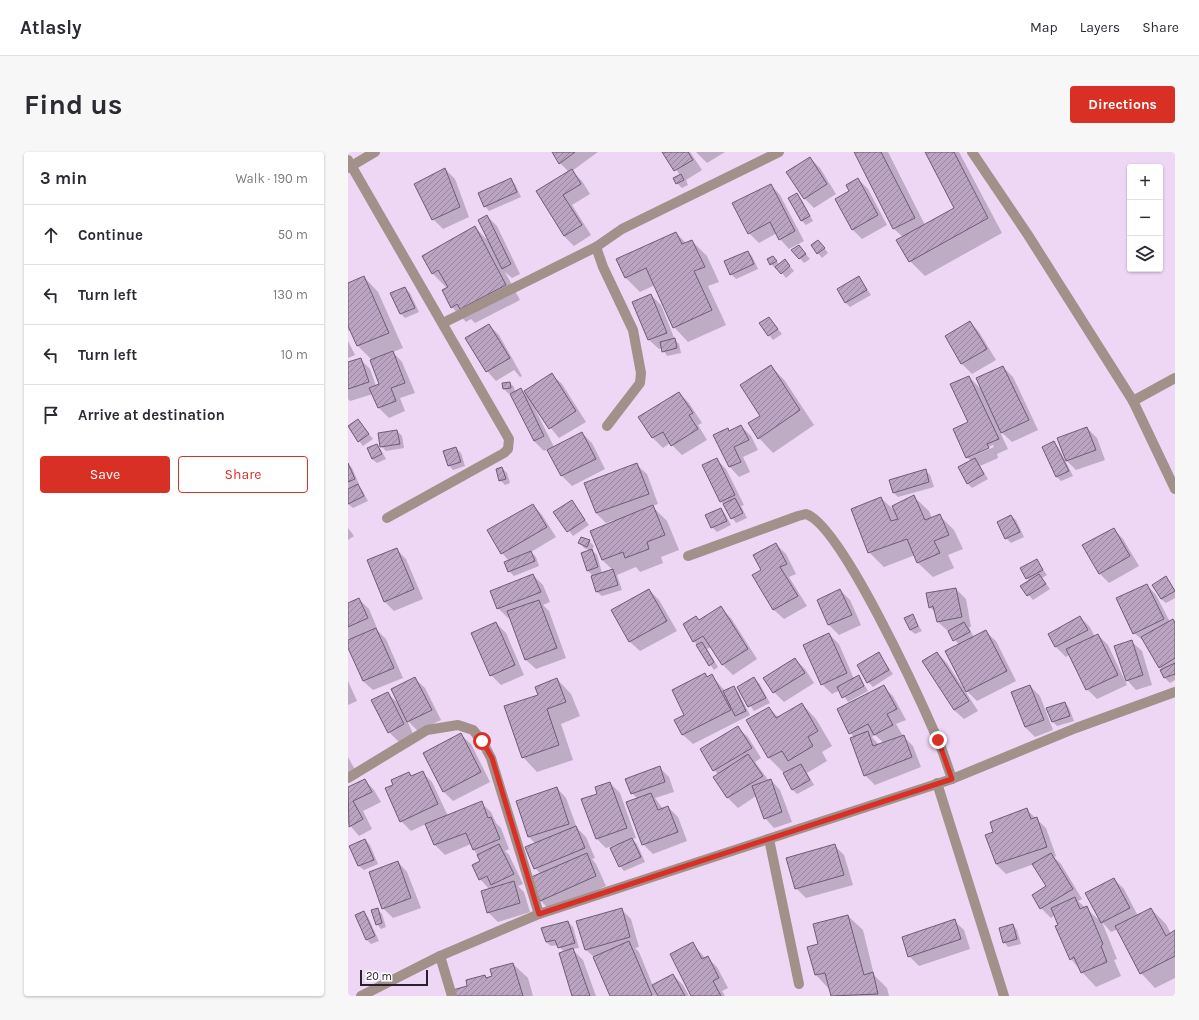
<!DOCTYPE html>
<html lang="en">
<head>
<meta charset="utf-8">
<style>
	:root { --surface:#fff; --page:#f7f7f7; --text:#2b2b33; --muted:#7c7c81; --line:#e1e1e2; --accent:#d93025 }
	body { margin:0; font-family:Karla,sans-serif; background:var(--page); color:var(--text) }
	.controls { position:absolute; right:12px; top:12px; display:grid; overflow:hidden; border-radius:4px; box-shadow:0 1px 3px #0004 }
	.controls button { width:36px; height:36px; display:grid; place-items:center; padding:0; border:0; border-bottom:1px solid var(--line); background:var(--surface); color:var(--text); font:20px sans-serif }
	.scale { position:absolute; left:12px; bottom:10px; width:68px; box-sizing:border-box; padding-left:4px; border:2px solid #29202b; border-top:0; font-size:11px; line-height:14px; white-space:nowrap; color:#29202b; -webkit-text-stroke:3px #fff; paint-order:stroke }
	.stop { position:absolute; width:12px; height:12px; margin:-9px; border:3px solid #d93025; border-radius:50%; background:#fff }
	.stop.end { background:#d93025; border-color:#fff; box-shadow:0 1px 4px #0008 }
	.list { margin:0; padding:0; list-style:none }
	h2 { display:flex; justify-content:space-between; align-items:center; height:52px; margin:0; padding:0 16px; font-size:17px }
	h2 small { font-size:13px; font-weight:400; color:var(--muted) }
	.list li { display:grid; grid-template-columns:26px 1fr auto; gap:12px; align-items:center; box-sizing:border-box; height:60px; padding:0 16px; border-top:1px solid var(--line) }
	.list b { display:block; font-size:15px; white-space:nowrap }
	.list em { font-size:13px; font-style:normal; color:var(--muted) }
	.actions { display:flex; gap:8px; padding:12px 16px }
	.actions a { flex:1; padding:9px 0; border:1px solid var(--accent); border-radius:4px; text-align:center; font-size:14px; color:var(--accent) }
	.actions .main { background:var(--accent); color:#fff }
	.icon { flex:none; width:22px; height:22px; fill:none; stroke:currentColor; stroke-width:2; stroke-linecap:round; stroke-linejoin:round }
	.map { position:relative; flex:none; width:827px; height:844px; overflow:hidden; border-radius:4px }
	header { display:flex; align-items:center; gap:24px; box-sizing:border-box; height:56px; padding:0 20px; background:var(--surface); border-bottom:1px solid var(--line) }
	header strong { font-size:19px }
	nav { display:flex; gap:22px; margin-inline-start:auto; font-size:14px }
	.intro { display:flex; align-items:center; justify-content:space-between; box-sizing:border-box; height:96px; padding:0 24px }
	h1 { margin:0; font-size:28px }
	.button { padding:10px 18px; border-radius:4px; background:var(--accent); color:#fff; font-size:14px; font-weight:700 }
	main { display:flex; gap:24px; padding:0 24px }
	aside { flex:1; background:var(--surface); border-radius:4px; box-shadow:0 1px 3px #0004 }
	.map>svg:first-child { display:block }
	.shadow { fill:#0003; fill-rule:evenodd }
	.building { fill:url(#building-hatch); stroke:#705b76 }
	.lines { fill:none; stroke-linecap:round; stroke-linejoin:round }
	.minor { stroke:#a2918b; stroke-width:10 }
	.route { stroke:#d93025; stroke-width:5 }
</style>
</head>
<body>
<header>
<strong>Atlasly</strong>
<nav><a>Map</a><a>Layers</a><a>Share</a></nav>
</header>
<div class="intro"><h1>Find us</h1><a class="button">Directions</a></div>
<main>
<aside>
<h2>3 min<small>Walk · 190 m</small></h2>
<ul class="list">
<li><svg class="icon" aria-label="ahead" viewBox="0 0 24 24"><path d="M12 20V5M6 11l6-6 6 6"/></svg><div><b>Continue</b></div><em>50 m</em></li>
<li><svg class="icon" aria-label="left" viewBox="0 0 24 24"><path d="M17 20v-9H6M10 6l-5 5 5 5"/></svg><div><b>Turn left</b></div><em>130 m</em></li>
<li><svg class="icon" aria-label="left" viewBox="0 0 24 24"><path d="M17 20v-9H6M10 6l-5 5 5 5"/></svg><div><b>Turn left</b></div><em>10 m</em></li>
<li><svg class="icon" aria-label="arrive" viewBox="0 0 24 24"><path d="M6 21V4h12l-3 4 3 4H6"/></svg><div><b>Arrive at destination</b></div></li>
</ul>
<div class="actions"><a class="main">Save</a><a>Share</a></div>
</aside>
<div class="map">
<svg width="827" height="844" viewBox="0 0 827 844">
	<defs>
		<pattern id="building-hatch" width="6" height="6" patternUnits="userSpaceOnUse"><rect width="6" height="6" fill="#bba4c2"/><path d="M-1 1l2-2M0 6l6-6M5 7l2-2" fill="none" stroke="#98859e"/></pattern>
	</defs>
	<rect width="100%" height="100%" fill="#eed6f5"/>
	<!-- shadow -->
	<g class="shadow">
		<path d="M206 0H250L224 19 234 29 242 42 224 53 243 83 226 94 216 84 189 39 221 20 212 11Z"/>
		<path d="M315 0H342L354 18 338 28 340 33 334 36 329 31 332 23Z"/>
		<path d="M348 0H377L359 11Z"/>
		<path d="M507 0H540L577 73 607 56 578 0H611L654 81 577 124 562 109 550 88 555 85 546 77Z"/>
		<path d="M462 6 472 16 488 42 466 56 456 46Z"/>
		<path d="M97 17 107 27 121 65 95 77 85 67Z"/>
		<path d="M162 27 167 32 173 45 141 59 137 54Z"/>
		<path d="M510 27 520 37 539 73 514 87 504 77 502 40Z"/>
		<path d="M423 33 432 43 456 89 441 97 432 87 429 81 411 91 401 81Z"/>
		<path d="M449 43 453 47 465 69 458 73 453 68Z"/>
		<path d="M139 64 149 74 172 122 164 126 157 120 172 148 127 171 123 167 118 170 104 155 99 136 84 121 127 75 141 90Z"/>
		<path d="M328 81 338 91 344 89 359 104 371 130 360 134 378 173 340 190 326 175 307 133 292 140 277 125Z"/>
		<path d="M451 94 462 107 456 111 445 98Z"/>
		<path d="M475 94 480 101 474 106 470 101Z"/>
		<path d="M400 100 404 104 410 117 388 127 383 122Z"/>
		<path d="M425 105 432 113H441L446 119 438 126 430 116 428 117 423 112Z"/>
		<path d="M16 125 30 140 55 196 45 200 54 210 67 241 52 246 57 259 41 266 31 256 25 242 2 249 0 247V211L12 207 22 217 28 234 33 232 24 208 10 194 3 178 0 179V132Z"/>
		<path d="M511 125 523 143 502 155 498 151Z"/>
		<path d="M57 136 62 141 71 160 57 166 53 162 44 142Z"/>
		<path d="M303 143 313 153 327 188 331 192 333 201 319 204 314 196 311 197 301 188Z"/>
		<path d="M421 166 434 182 425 188 421 183Z"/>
		<path d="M622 170 631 180 648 208 624 222 614 212 598 184Z"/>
		<path d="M141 173 151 183 174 224 172 225 166 218 148 229 139 219Z"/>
		<path d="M0 189 7 203 0 206Z"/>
		<path d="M423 214 437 229 466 273 425 301 411 286 401 271 413 264Z"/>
		<path d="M655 215 665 225 690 278 664 290 651 278 660 297 649 302 650 306 632 314 640 327 624 336 619 331 623 309 619 305 621 225 634 238ZM645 293 646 295 622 305V303Z"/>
		<path d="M204 223 214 232 238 270 211 286 187 257 206 295 234 281 244 291 257 317 224 334 214 324 200 297 196 299 186 289 163 241 161 242 156 237 155 232 162 231 166 235 167 240 173 238 180 245Z"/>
		<path d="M331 241 341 251 354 271 350 273 359 288 334 303 322 291 315 296 305 286 292 265Z"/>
		<path d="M10 268 25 287 15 294 0 275Z"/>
		<path d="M393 274 403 284 410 298 395 305 402 320 391 325 382 315 367 283Z"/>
		<path d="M739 276 749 286 757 308 728 318 717 307Z"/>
		<path d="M49 279 54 284 56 296 38 299 33 294Z"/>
		<path d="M706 291 710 295 725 324 713 329 709 325Z"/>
		<path d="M29 293 33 298 38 307 29 311 24 307Z"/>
		<path d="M108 296 113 301 117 314 105 318 101 313Z"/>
		<path d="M368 307 378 317 396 353 393 354 399 366 388 371 373 349Z"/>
		<path d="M0 312 4 316 11 332H9L14 338 20 349 5 356 0 352Z"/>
		<path d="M289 313 299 322 310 352 304 354 319 369 331 398 313 405 315 411 292 420 288 415 269 423 274 438 254 444 249 440 245 424 239 418 243 399 236 396 232 391 241 389 246 394 244 398 249 403 254 421 265 418 254 408 243 379 266 370V368L258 371 248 361 238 332Z"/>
		<path d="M154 316 159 321 162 331 157 333 152 328Z"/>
		<path d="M577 318 582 323 586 335 550 345 546 341Z"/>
		<path d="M566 345 581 359 584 366 591 363 606 378 615 397 600 403 606 416 585 425 570 411 567 403 536 415 521 400 533 346 548 360Z"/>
		<path d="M223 349 241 373 225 384 207 360Z"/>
		<path d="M185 353 194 363 208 385 183 400 188 405 191 414 166 424 161 419V409L154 401Z"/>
		<path d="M373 357 377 362 383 373 369 380 364 375Z"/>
		<path d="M663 364 668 368 676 385 663 391 658 386Z"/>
		<path d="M0 376 6 384 0 388Z"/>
		<path d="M766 377 775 387 791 414 761 431 751 421Z"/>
		<path d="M428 392 438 402 448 422 441 425 459 454 436 467 426 458 405 423 414 418Z"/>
		<path d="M48 397 58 407 75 447 46 459 36 449Z"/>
		<path d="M689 409 699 423 694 426 702 437 685 448 674 435 682 429 679 426Z"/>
		<path d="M185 423 195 433 202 450 195 453 201 459 218 506 188 517 178 508 162 465 160 466 150 456Z"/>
		<path d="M817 425 827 438V446L818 451 813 447Z"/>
		<path d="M799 433 808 443 822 470 827 471V528L822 531 817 526 814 518 797 490 786 481Z"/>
		<path d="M608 437 618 447 623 475H621L626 486 638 480 648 489 668 529 629 549 619 539 611 493 601 480 590 470 588 461 582 455Z"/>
		<path d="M301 438 311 448 329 479 292 499 282 490 265 459Z"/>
		<path d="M492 438 502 448 513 473 491 483 481 473 470 448Z"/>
		<path d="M11 447 21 457 29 476H27L38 487 55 526 25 538 15 529 0 494V489L2 488 0 486V452Z"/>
		<path d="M373 456 383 466 409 507 385 523 375 513 363 495 359 497 370 515 366 518 346 489 351 469Z"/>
		<path d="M564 463 574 479 567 482 562 478Z"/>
		<path d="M732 465 742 475 747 485 750 483 760 493 779 533 749 547 739 537 722 502 718 505 708 495 701 482Z"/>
		<path d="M148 471 158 481 176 523 153 533 143 523Z"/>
		<path d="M481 482 491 492 506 527 511 524 520 539 500 550 492 538 484 542 474 532Z"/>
		<path d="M784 490 794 499 804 533 788 538 779 528Z"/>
		<path d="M589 501 599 511 630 559 616 567 606 558Z"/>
		<path d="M531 502 545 522 525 535 520 530Z"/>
		<path d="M447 507 457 517 466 531 436 550 426 540Z"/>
		<path d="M357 522 360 526 364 524 377 539 385 535 390 540 402 563 345 592 335 583 328 568 338 563Z"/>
		<path d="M67 527 77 536 93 568 70 579 59 568 65 582 51 590 41 580 39 541 51 552Z"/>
		<path d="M209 527 223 542 232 564 213 572 225 608 189 620 175 605 191 544Z"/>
		<path d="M406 527 411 531 422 551 406 559 390 535Z"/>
		<path d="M0 529 9 549 0 553Z"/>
		<path d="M535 534 545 544 558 568 548 572 555 584 565 594 573 615 527 633 517 623 506 585 502 581ZM527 583 536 591 531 593 524 585Z"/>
		<path d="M682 534 692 544 705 578 687 585 677 575 664 541Z"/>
		<path d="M717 551 721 556 726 569 709 574 705 570Z"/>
		<path d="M454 552 468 567 484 594 474 600 479 609 459 621 466 633 449 642 445 638 436 621 421 606 400 568 421 556 431 566Z"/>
		<path d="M390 576 400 585 413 606 407 610 421 629 423 628 432 638 444 670 426 676 417 666 408 644 390 656 380 646 366 625 370 623 353 597Z"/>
		<path d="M113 583 123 592 142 630 105 649 95 639Z"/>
		<path d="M0 605 11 625 0 631Z"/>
		<path d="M311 615 321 625 326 640 307 646 315 657 320 655 330 665 339 689 305 702 295 692 290 647 284 641Z"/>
		<path d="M74 620 84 630 100 664 133 651 143 660 148 671 153 676 161 697 157 699 161 703 175 732 170 734 176 740 182 760 150 770 140 760 142 738 132 727 133 710 123 692 97 703 87 693 78 672 63 679 53 669 46 633 61 621 64 625Z"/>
		<path d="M17 628 26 638 33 650 15 659 24 677 11 684 0 671V636Z"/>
		<path d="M262 631 272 641 288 686 284 687 289 692 297 710 276 719 272 714 270 692 258 696 248 686 250 643Z"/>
		<path d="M209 636 218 646 229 676 238 685 247 706 244 707 248 712 258 734 202 758 192 748 193 722 187 716 188 692 181 685 169 650Z"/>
		<path d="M679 658 698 676 708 704 706 705 713 712 734 747 730 749 752 769 766 727 776 737 790 764 803 757 818 772 823 782 827 779V826L807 836 793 821 770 777 763 780 754 770 769 807 766 808 773 824 748 835 734 820 723 807 707 763 703 766 693 756 699 734 686 712 658 722 648 712 638 683 647 680Z"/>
		<path d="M17 688 22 693 30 712 16 718 11 714 2 694Z"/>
		<path d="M486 693 496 703 505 733 458 746 448 736Z"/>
		<path d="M50 710 59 720 73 756 45 766 35 756Z"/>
		<path d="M29 757 34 762 38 775 33 777 29 772Z"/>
		<path d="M273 757 283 767 291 795 287 796 291 800 305 834 325 823 335 833 341 844H311L310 841 309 844H263L246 805 238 798 230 770Z"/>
		<path d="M16 760 20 765 31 789 23 792 18 787Z"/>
		<path d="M500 764 515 778 526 823 539 836 541 844H484L482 838 468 823 460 795 471 793Z"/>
		<path d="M606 769 616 778 622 797 571 814 561 804Z"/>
		<path d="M220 770 225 775 231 796 224 797 235 808 248 844H225L216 800 210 793 203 794 198 790Z"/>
		<path d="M665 773 669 778 673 792 660 795 656 790Z"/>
		<path d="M344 791 357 806 359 805 369 815 380 836 374 839 377 844H345Z"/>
		<path d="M165 812 180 826 185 844H108L137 824 139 826 145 825Z"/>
	</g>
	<!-- building -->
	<g class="building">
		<path d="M204 0H227L211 12Z"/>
		<path d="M314 0H340L345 8 326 19Z"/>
		<path d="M506 0H533L567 66 545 77Z"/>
		<path d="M577 0H606L640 66 561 110 548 88 606 56Z"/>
		<path d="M462 5 479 32 456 47 438 20Z"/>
		<path d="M97 16 112 55 84 68 66 32Z"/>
		<path d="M224 17 233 32 215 43 234 73 216 84 188 39Z"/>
		<path d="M333 22 336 28 328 32 325 26Z"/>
		<path d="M163 26 169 40 136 55 130 41Z"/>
		<path d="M510 26 530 63 504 78 487 47 501 39 498 33Z"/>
		<path d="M423 32 447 79 431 88 422 70 400 82 384 51Z"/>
		<path d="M449 41 462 64 453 69 440 46Z"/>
		<path d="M139 63 163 112 154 117 130 68Z"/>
		<path d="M127 74 158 133 112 157 109 152 103 156 94 138 100 135 90 118 84 122 74 104Z"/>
		<path d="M328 80 334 92 344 88 357 115 346 119 364 158 325 176 298 116 277 126 268 107Z"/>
		<path d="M470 88 477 96 469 102 463 93Z"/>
		<path d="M451 93 458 102 451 107 443 98Z"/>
		<path d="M400 99 406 112 382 123 376 109Z"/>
		<path d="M425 104 429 109 422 113 419 107Z"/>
		<path d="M437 107 442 114 433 122 427 115Z"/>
		<path d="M16 124 41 181 9 194 0 174V131Z"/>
		<path d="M511 124 519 138 497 151 489 137Z"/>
		<path d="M57 135 67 156 52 162 42 141Z"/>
		<path d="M303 142 319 181 300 188 284 150Z"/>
		<path d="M421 165 430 177 420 184 411 171Z"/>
		<path d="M622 169 639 197 613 212 597 184Z"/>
		<path d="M141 172 162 206 138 220 117 186Z"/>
		<path d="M327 186 329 196 314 200 312 190Z"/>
		<path d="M45 199 57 231 43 236 48 249 30 256 21 236 31 232 22 208Z"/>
		<path d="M13 206 21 230 0 237V210Z"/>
		<path d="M423 213 452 258 410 287 400 271 412 264 392 233Z"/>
		<path d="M655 214 681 268 653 281 628 226Z"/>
		<path d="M204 221 228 259 201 277 176 239Z"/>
		<path d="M621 224 651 287 639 292 641 296 618 306 605 277 620 270 602 232Z"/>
		<path d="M162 230 163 236 155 237 154 231Z"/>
		<path d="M173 236 196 284 186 289 162 242Z"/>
		<path d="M331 240 345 261 341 263 350 277 323 294 315 280 304 286 290 265Z"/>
		<path d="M10 267 21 282 10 290 0 274Z"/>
		<path d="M393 273 401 288 386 295 393 310 381 315 365 283 380 276 381 279Z"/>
		<path d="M739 275 748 298 718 309 709 286Z"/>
		<path d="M49 278 52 292 32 295 30 281Z"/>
		<path d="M234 280 248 307 213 324 199 298Z"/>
		<path d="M706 289 721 319 708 325 694 295Z"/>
		<path d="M29 292 34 302 24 307 19 296Z"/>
		<path d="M108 295 113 310 100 314 95 299Z"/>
		<path d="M369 306 387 343 372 350 354 313Z"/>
		<path d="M627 306 636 322 619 332 610 315Z"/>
		<path d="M0 311 7 327 0 330Z"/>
		<path d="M289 311 301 342 248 361 236 331Z"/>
		<path d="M154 315 158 327 151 329 148 317Z"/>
		<path d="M578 317 581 330 545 341 541 328Z"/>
		<path d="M10 332 16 344 0 352V337Z"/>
		<path d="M566 343 577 368 592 362 601 383 586 389 592 401 569 411 559 387 520 401 503 357 533 345 543 369 550 367 544 354Z"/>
		<path d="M387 346 395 361 383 367 375 352Z"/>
		<path d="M224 348 237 368 219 380 205 360Z"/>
		<path d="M185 352 199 375 153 402 139 378Z"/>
		<path d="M305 353 317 383 299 390 301 397 277 406 275 400 254 408 242 379Z"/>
		<path d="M373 356 379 369 363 376 357 363Z"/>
		<path d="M663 363 672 380 657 387 649 370Z"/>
		<path d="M766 376 782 404 751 422 734 393Z"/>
		<path d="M233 385 242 388 239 395 230 391Z"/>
		<path d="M428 391 439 412 432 415 450 444 425 458 404 423 413 418 405 403Z"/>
		<path d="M49 396 66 437 36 450 19 408Z"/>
		<path d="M244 397 250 415 239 419 233 401Z"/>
		<path d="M183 399 187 409 160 420 156 410Z"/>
		<path d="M689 407 695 418 678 427 672 416Z"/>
		<path d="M265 417 270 433 248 440 243 424Z"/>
		<path d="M185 422 193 440 149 457 142 439Z"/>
		<path d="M691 422 698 432 679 444 672 434Z"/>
		<path d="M818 424 827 439 813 447 804 433Z"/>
		<path d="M799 432 816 467 785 482 768 446Z"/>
		<path d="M608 436 614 465 589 470 585 454 581 456 578 441Z"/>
		<path d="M301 437 319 469 281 490 263 458Z"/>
		<path d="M492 437 504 463 480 473 469 448Z"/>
		<path d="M11 446 20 466 0 475V451Z"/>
		<path d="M191 448 209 496 177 508 159 459Z"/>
		<path d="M373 454 400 497 374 513 355 484 345 490 335 472 348 464 351 468Z"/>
		<path d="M565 462 570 474 562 478 556 466Z"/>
		<path d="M732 464 740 478 707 495 700 482Z"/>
		<path d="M825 467 827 471V506L811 516 793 485Z"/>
		<path d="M148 470 167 513 142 524 123 481Z"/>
		<path d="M616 470 622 480 605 489 600 479Z"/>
		<path d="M28 476 46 516 15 529 0 496V488Z"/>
		<path d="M638 478 659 519 618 540 597 499Z"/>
		<path d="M481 481 499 521 473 533 455 493Z"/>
		<path d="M750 482 770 523 738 538 718 497Z"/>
		<path d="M784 488 795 523 778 529 766 494Z"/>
		<path d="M354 490 366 510 361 514 348 493Z"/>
		<path d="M531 500 541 518 519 531 509 513Z"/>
		<path d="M589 500 621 549 606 558 574 509Z"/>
		<path d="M447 506 457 521 425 541 415 526Z"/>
		<path d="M827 511V522L816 526 812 518Z"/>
		<path d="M357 521 359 525 364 522 383 558 334 583 326 568 336 563 324 538Z"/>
		<path d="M511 523 516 534 494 546 489 535Z"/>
		<path d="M67 525 84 558 59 570 43 537Z"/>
		<path d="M406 525 418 546 400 555 389 535Z"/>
		<path d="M209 526 218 550 199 557 211 593 174 606 156 554 190 543 187 535Z"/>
		<path d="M536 533 549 557 539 562 545 573 526 583 520 572 501 582 489 557Z"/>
		<path d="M682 533 696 568 677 575 663 540Z"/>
		<path d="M386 534 398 559 387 564 375 539Z"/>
		<path d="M40 540 56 572 40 581 23 548Z"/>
		<path d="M717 550 722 564 704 570 698 556Z"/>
		<path d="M454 551 470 579 460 585 465 594 440 609 434 599 420 606 398 568 421 555 428 566Z"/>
		<path d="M390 574 404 596 365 619 352 597Z"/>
		<path d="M520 579 525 594 556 583 564 605 516 624 502 586Z"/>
		<path d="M113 581 133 620 95 640 75 601Z"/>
		<path d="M400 602 415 624 379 646 365 625Z"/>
		<path d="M453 612 462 628 444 638 435 621Z"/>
		<path d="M312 614 317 630 283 642 277 627Z"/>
		<path d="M75 619 90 652 52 670 37 636 45 633 43 628 61 620 63 624Z"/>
		<path d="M17 627 24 640 5 649 15 667 1 675 0 635Z"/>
		<path d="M423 627 434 660 416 667 404 634Z"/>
		<path d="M262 630 279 676 248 687 233 647 249 642 247 635Z"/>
		<path d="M209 635 221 672 180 685 168 649Z"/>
		<path d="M303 641 310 658 320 654 330 680 294 693 278 650Z"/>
		<path d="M134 649 140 666 143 665 152 687 125 698 118 681 86 693 77 672Z"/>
		<path d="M679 656 683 667 689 665 699 695 648 712 637 683 645 680 642 670Z"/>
		<path d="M228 674 237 696 186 717 177 695Z"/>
		<path d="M284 686 293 705 271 715 262 696Z"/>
		<path d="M17 687 26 708 10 714 1 694Z"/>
		<path d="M151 692 166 722 143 733 139 724 131 728 124 713 132 709 129 703Z"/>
		<path d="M487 692 496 723 447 737 438 706Z"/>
		<path d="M239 701 248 724 192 749 181 726Z"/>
		<path d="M703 701 725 737 692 757 684 743 698 734 684 712Z"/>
		<path d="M50 709 63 746 34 757 21 720Z"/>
		<path d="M766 726 782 756 753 771 737 741Z"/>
		<path d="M166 729 172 751 139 761 133 739Z"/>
		<path d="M727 745 732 757 739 754 755 792 753 794 759 810 733 821 726 805 722 808 707 774 710 773 703 756Z"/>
		<path d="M30 756 34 771 28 773 23 758Z"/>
		<path d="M274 756 282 785 237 798 228 769Z"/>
		<path d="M803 756 818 784 827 778V804L792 822 767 774Z"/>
		<path d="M16 759 27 784 18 788 7 763Z"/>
		<path d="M500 763 516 823 525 820 530 842 483 844 477 821 467 823 459 795 470 792 465 772Z"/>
		<path d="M607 767 613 787 560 805 554 785Z"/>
		<path d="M220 769 227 791 210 796 207 788 198 790 193 776Z"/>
		<path d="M665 772 669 787 655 791 651 776Z"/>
		<path d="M281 789 304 843 302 844H262L245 805Z"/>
		<path d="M345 790 354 807 360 804 371 826 365 829 373 844H343L322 802Z"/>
		<path d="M225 796 242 844H224L211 801Z"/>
		<path d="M165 811 175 844H107L105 838 119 834 118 828 137 823 138 826 144 824 142 817Z"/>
		<path d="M325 822 337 844H310L304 833Z"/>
	</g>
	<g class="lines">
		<!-- minor -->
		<g class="minor">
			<path d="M624 0 680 83 785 249 827 337"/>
			<path d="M0 8 161 287 160 297 156 301 39 366"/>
			<path d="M0 16 27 0"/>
			<path d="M95 171 248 95"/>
			<path d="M785 249 827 226"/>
			<path d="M259 274 292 231 293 221 285 178 255 115 248 95 274 77 431 0"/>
			<path d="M340 404 450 364 458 362C493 373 572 547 589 586 595 599 599 613 604 627"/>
			<path d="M0 626 79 578 110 573 125 578 134 589 143 606 191 762"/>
			<path d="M589 631 656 844"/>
			<path d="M421 687 451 832"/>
			<path d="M92 804 104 844"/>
			<path d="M13 844 92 804 191 762 604 627 728 576 827 540"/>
		</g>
	</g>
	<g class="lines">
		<!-- route -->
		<path class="route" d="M134 589 144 606 191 762 604 627 590 588"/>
	</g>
</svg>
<div class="controls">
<button>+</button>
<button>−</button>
<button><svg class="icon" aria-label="layers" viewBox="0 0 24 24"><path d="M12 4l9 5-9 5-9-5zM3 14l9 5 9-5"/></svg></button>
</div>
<div class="scale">20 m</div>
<div class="stop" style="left:134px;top:589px"></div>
<div class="stop end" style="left:590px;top:588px"></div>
</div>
</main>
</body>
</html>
